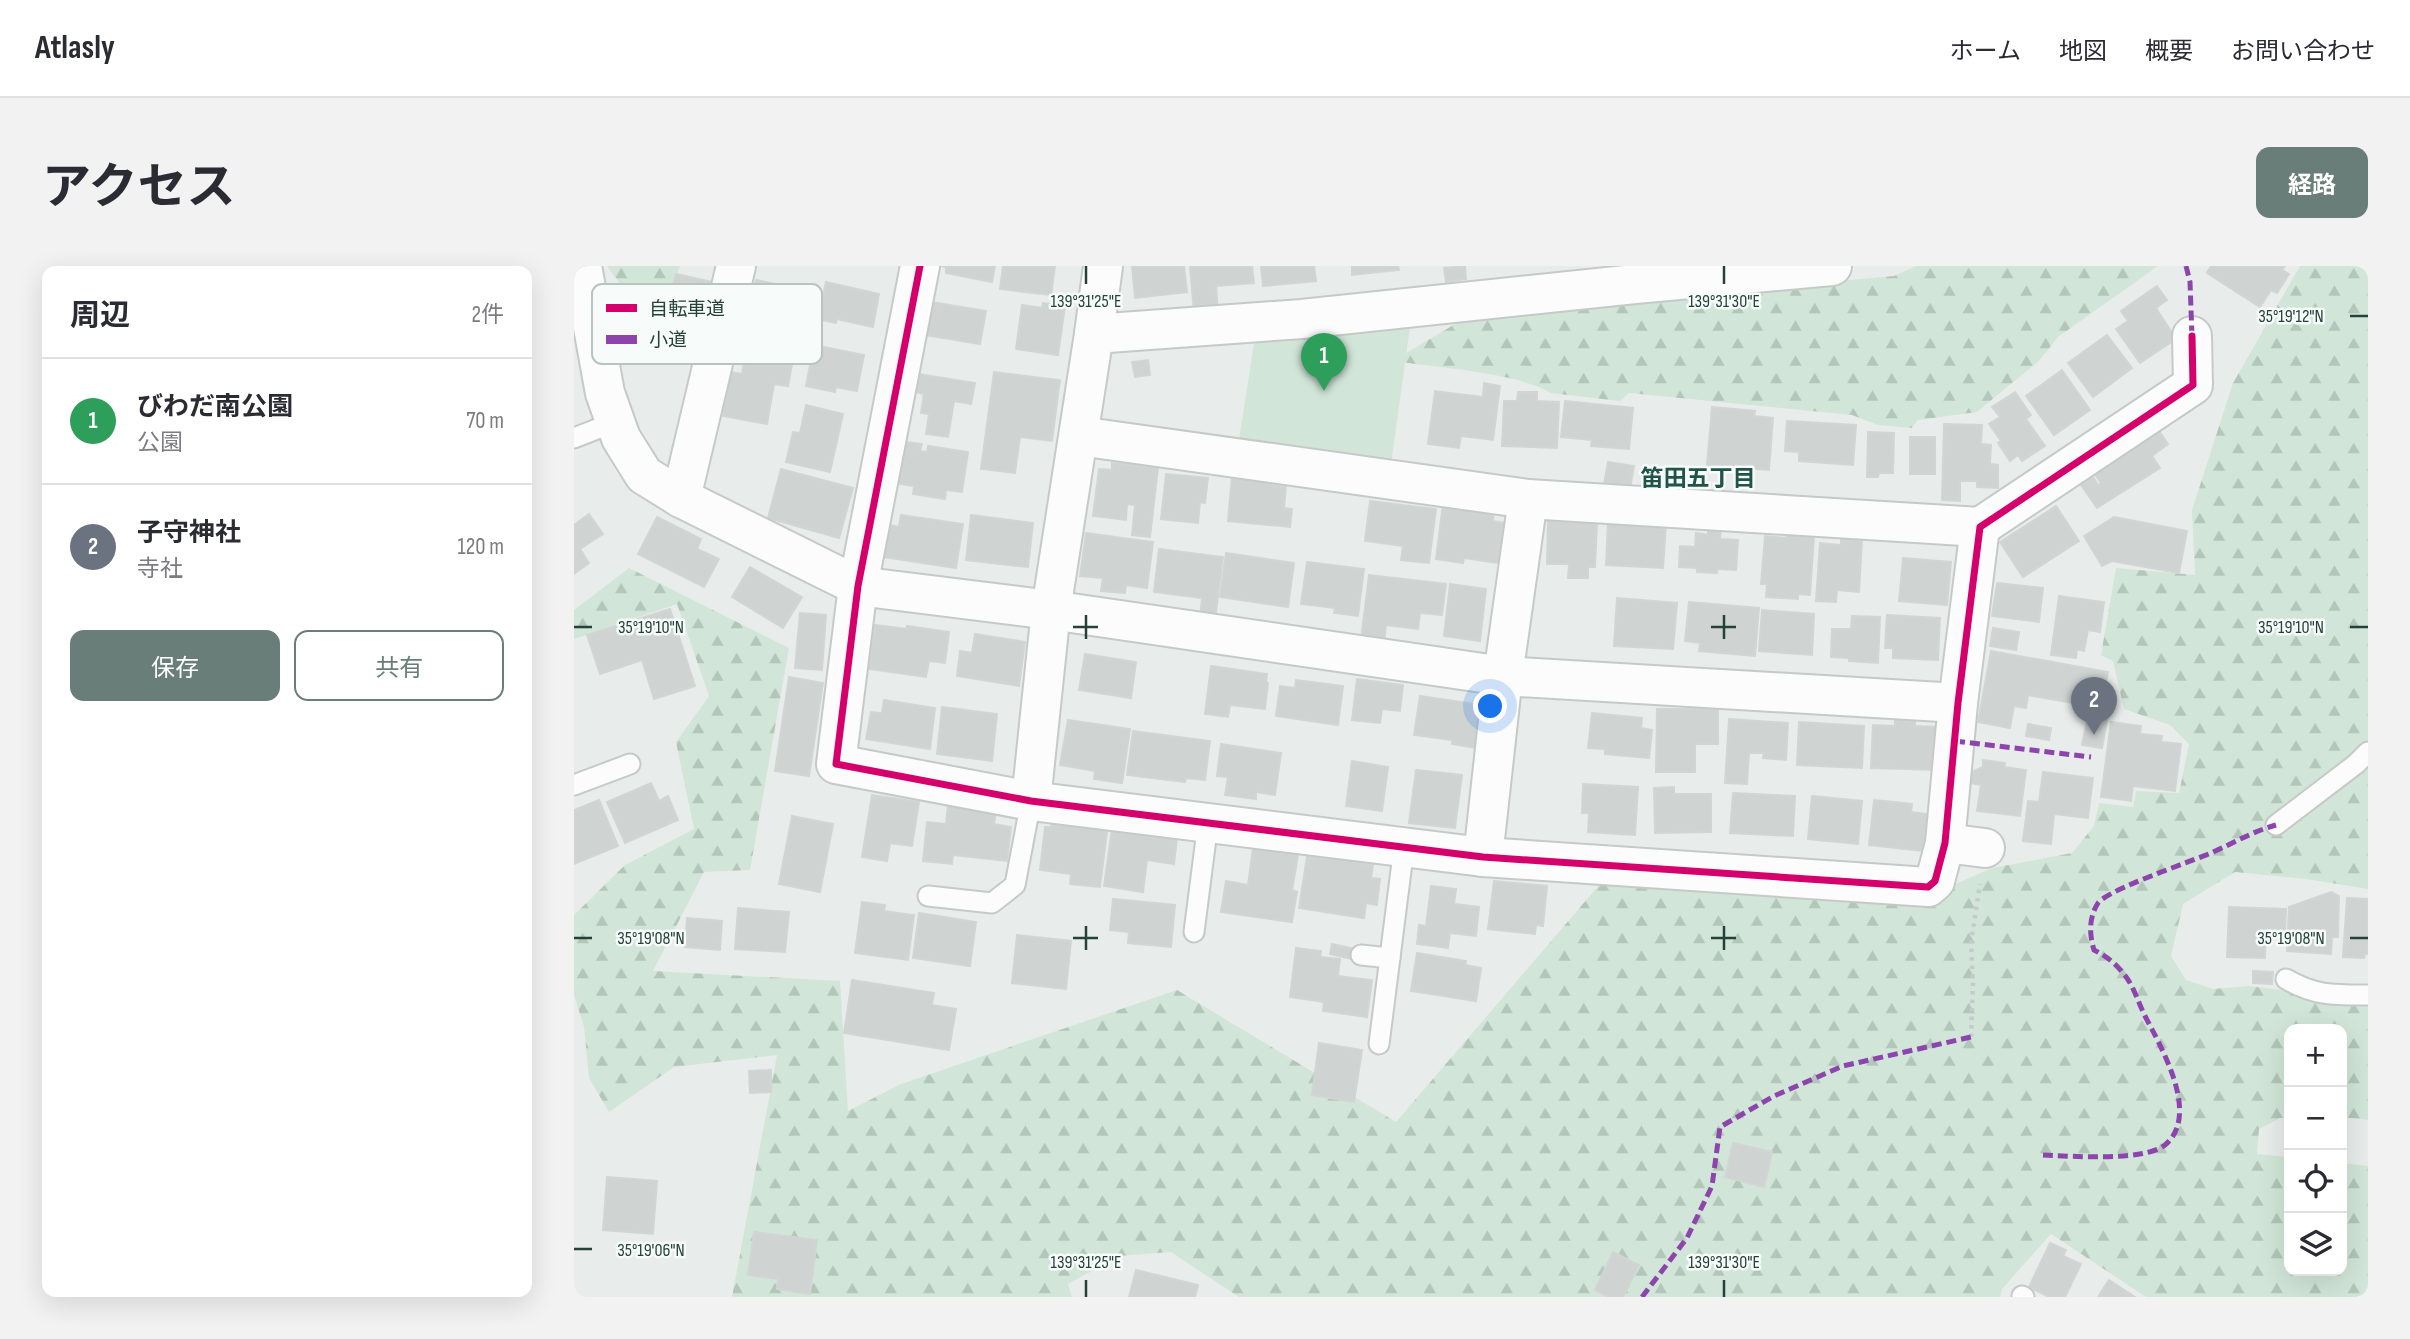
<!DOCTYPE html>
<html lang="ja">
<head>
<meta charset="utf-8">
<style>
	:root { --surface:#fff; --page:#f2f2f3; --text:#2b2b33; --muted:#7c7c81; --line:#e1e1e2; --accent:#697e78 }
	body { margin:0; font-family:"Sofia Sans Condensed","Noto Sans JP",sans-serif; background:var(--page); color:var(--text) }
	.controls { position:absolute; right:21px; bottom:21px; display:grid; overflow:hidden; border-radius:14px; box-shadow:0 7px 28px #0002 }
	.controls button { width:63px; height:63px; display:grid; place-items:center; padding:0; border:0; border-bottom:2px solid var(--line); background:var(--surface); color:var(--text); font:35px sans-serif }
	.you { position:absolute; left:917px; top:441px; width:24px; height:24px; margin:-18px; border:5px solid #fff; border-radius:50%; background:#1a73e8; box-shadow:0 0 0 10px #1a73e833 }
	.badge { display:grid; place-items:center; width:46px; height:46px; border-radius:50%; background:var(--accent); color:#fff; font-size:23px; font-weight:700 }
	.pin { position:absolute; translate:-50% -58px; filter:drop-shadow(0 2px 4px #0008) }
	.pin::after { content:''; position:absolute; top:37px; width:24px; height:21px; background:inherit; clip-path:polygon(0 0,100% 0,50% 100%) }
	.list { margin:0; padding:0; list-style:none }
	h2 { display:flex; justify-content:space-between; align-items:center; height:91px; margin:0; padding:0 28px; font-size:30px }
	h2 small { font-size:23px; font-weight:400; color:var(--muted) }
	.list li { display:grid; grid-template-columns:46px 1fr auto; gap:21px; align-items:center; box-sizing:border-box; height:126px; padding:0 28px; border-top:2px solid var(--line) }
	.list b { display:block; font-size:26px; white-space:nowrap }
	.list p { margin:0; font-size:23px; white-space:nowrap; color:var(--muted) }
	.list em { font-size:23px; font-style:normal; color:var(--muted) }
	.actions { display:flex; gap:14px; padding:21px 28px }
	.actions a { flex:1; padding:16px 0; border:2px solid var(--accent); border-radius:14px; text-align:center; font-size:24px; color:var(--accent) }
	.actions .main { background:var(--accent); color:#fff }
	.icon { flex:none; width:38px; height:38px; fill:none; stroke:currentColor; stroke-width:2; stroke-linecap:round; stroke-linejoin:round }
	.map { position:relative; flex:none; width:1794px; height:1031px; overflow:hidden; border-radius:14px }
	header { display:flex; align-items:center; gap:42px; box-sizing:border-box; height:98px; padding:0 35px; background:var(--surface); border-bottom:2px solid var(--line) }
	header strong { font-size:33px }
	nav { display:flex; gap:38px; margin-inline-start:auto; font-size:24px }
	.intro { display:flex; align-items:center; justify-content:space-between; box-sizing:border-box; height:168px; padding:0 42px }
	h1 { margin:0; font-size:49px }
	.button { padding:18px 32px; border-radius:14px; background:var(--accent); color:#fff; font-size:24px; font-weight:700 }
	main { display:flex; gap:42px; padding:0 42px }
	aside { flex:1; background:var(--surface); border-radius:14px; box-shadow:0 7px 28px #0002 }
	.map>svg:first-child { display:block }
	.forest { fill:url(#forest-firs) }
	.green { fill:#d1e6d8 }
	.building { fill:#cfd4d2; stroke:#d1d6d4; stroke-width:2 }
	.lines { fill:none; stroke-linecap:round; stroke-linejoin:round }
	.service-casing { stroke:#c5cac8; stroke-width:23 }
	.minor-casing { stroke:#c5cac8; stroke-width:42 }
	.tertiary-casing { stroke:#c5cac8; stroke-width:42 }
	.path { stroke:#c3ccca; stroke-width:4.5; stroke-dasharray:3.5 5; stroke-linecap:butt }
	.service { stroke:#fcfcfc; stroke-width:19 }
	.minor { stroke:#fcfcfc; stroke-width:38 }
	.tertiary { stroke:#fcfcfc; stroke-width:38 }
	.quiet { stroke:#8e44ad; stroke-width:5; stroke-dasharray:10 5; stroke-linecap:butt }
	.cycleway-casing { stroke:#f7fbf9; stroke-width:11 }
	.cycleway { stroke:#d6006c; stroke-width:7 }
	.ticks { fill:none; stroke:#24423a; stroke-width:2.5 }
	.labels { text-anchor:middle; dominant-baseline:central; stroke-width:5; stroke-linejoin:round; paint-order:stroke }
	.neighbourhood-label { font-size:23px; font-weight:bold; fill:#1f5548; stroke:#f7fbf9 }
	.key { fill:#f7fbf9; stroke:#b8c4c0; stroke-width:2 }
	.key-label { font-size:19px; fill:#24423a }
	.ticks-label { font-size:18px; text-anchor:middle; fill:#24423a; stroke:#f7fbf9; stroke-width:5; stroke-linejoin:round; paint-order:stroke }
</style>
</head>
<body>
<header>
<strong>Atlasly</strong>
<nav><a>ホーム</a><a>地図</a><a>概要</a><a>お問い合わせ</a></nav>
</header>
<div class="intro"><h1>アクセス</h1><a class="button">経路</a></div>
<main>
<aside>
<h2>周辺<small>2件</small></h2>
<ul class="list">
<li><span class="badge" style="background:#2e9e5b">1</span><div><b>びわだ南公園</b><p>公園</p></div><em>70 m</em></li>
<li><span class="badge" style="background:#6b7280">2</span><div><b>子守神社</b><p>寺社</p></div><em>120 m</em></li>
</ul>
<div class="actions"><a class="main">保存</a><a>共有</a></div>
</aside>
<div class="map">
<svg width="1794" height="1031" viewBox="0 0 1794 1031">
	<defs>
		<pattern id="forest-firs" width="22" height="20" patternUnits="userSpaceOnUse" patternTransform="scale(1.75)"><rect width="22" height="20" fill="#d1e6d8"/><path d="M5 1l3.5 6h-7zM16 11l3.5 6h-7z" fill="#b3c6ba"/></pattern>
	</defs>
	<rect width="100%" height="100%" fill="#e8edeb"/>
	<!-- forest -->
	<g class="forest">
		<path d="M33 0H106L81 65Z"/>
		<path d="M1342 0H1584L1484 71 1465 95 1403 146 1344 154 1338 162 1304 159 1278 149 1086 130 1055 127 1046 135 977 127C945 107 860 101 819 95L891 52 1093 30 1320 10Z"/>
		<path d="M1726 0H1794V623L1732 613 1661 606 1609 638 1597 690 1612 714 1639 723 1675 720 1714 725 1748 738 1794 739V854L1768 851V763H1715V852H1706L1685 863 1683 888 1715 891V1005H1768V897L1794 900V1031H1572L1477 968 1428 1023 1426 1031H665L597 986 545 990 494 1018 498 1031H158L203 789 100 801 35 846 15 812 10 761 0 729V649L51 599 120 563 102 476 135 430 103 338 0 373V344L55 302 215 382 176 604 130 606 79 705 266 715 274 845 327 818 603 724 822 856 1026 618 1363 626 1418 602 1498 587 1520 560 1525 537 1559 541 1562 525 1605 527 1615 478 1596 459 1550 443 1539 395 1527 389 1542 302 1621 309 1618 244 1659 117Z"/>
	</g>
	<!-- green -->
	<path class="green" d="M837 54 817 199 664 180 681 71Z"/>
	<!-- building -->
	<g class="building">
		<path d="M366 0H421L418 16 372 7V1Z"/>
		<path d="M429 0H481L477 29 426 23Z"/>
		<path d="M558 0H610L613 26 561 32Z"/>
		<path d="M616 0H678L680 17 642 20 644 44 620 46Z"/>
		<path d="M687 0H740L742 15 689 20Z"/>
		<path d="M778 0H824L825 4 778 9Z"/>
		<path d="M891 0 892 13 872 16 870 2Z"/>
		<path d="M1637 0H1711L1708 4 1715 8 1703 27 1697 24 1686 41 1633 7Z"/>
		<path d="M102 8 143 17 140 33 133 31 130 44 137 45 134 58 106 52 109 39 125 42 127 31 98 24Z"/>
		<path d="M182 14 236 25 225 74 181 65 186 44 176 42Z"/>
		<path d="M252 16 305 28 299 61 263 53 262 57 244 53Z"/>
		<path d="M1583 20 1593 34 1582 42 1602 73 1566 97 1542 63 1554 55 1547 45Z"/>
		<path d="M357 36 412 45 406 78 351 69Z"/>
		<path d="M469 37 491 40 484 89 442 83 448 39 468 42Z"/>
		<path d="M1533 69 1558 102 1519 131 1494 97Z"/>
		<path d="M172 79 220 87 214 120 200 118 193 158 149 150 156 106 168 108Z"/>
		<path d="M240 79 290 89 283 125 262 121 261 126 232 120Z"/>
		<path d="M574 94 576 109 561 111 558 96Z"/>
		<path d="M1488 104 1516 144 1480 169 1452 130Z"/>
		<path d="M420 106 486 114 478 175 446 171 441 207 407 203Z"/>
		<path d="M344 108 401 117 397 138 380 135 374 171 352 168 355 148 347 147 350 128 341 126Z"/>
		<path d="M910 117 926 120 919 174 887 170 885 182 854 178 861 125 909 131Z"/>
		<path d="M944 126H963V135L985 136 983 182 928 180 930 135H943Z"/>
		<path d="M1441 126 1457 149 1452 153 1471 180 1448 195 1444 189 1436 195 1424 177 1427 175 1415 158 1426 151 1418 141Z"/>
		<path d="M991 135 1059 142 1055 183 1017 180 1018 174 987 171Z"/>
		<path d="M232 139 269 148 256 206 212 196 219 166 226 167Z"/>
		<path d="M1138 141 1181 145 1180 150 1199 152 1195 204 1133 199Z"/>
		<path d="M1213 155 1282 159 1279 199 1225 195V186L1211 185Z"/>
		<path d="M1370 158 1408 159 1407 178 1417 179 1416 198 1424 199V222L1403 221V215H1386V235L1368 234Z"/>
		<path d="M1583 162 1594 178 1578 190 1586 202 1523 242 1507 219 1519 211 1524 219 1527 217 1519 206Z"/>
		<path d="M1294 166 1320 167 1319 207H1305L1304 211H1293Z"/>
		<rect x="1336" y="171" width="25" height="37"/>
		<path d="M324 175 348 178 346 185 353 186 354 180 394 186 388 226 372 224 371 233 339 228 340 220 318 217Z"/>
		<path d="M1034 196 1060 200 1056 223 1030 218Z"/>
		<path d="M538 197 584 202 576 271 558 269 561 239 553 238 552 254 519 250 525 203 538 204Z"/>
		<path d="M207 203 279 222 265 272 194 252Z"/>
		<path d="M592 208 634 212 631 237 626 236 624 257 587 253Z"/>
		<path d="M658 210 699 214 698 219 712 220 710 242 718 243 716 261 654 255Z"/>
		<path d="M796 235 862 243 855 297 827 294 829 280 791 275Z"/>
		<path d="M869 238 920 246 919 255 931 257 925 297 890 292 889 297 862 293Z"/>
		<path d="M1482 240 1505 275 1449 311 1426 276Z"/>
		<path d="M15 248 29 268 6 283 15 297 0 308V259Z"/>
		<path d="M327 249 389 258 382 302 309 291 314 259 325 261Z"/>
		<path d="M397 249 459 257 454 301 392 294Z"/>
		<path d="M83 251 127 273 123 283 145 293 130 321 64 288Z"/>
		<path d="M1540 251 1613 265 1605 307 1538 295 1528 300 1510 270Z"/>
		<path d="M974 255 1023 256 1021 301H1014V312H994L995 298H973Z"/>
		<path d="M1034 255 1092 258 1089 302 1032 299Z"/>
		<path d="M1134 264 1147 265 1146 273 1164 274 1162 304 1143 303V307L1123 306V302L1105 301 1106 280 1121 281 1122 267 1134 269Z"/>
		<path d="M512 267 579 276 573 322 552 319 551 327 527 325 529 312 506 310Z"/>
		<path d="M1213 268 1240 270 1236 329 1224 328V333L1192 331 1193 318H1187L1191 270 1212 272Z"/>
		<path d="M1267 273 1288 275 1285 326 1263 324 1262 336 1242 335 1246 277 1267 279Z"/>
		<path d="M585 283 649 291 641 354 626 353 628 332 580 326Z"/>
		<path d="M652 287 720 297 714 341 646 331Z"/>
		<path d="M1329 292 1377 296 1373 339 1325 335Z"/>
		<path d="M733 296 790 303 784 350 760 347 761 342 727 338Z"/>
		<path d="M176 301 228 331 209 362 158 331Z"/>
		<path d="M795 309 872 318 868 349 846 347 844 363 812 359 810 377 787 374Z"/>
		<path d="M1423 317 1469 322 1465 356 1418 350Z"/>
		<path d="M876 318 912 323 906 375 870 370Z"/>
		<path d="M1485 330 1530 336 1526 366 1514 364 1510 385 1503 383 1502 392 1477 389Z"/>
		<path d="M1043 332 1103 337 1099 383 1040 380Z"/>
		<path d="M1115 336 1185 342 1181 390 1125 385 1126 377 1111 375Z"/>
		<path d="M96 343 121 420 80 433 68 394 26 408 13 369Z"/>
		<path d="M1188 344 1240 348 1238 389 1185 385Z"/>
		<path d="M226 347 252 349 248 404 221 402Z"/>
		<path d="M1313 349 1366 352 1364 394 1319 392V382H1311Z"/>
		<path d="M1278 350 1306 351 1304 397 1275 395V392L1257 391 1258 363H1277Z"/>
		<path d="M301 359 333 363V360L375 366 371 397 355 395 352 411 295 403Z"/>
		<path d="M1419 362 1445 366 1442 384 1416 380Z"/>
		<path d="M401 368 451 376 445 420 383 410 386 385 398 387Z"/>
		<path d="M1417 385 1534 406 1529 433 1513 430 1511 439 1454 429 1452 442 1440 440 1436 462 1404 456Z"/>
		<path d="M511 388 562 396 557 432 505 424Z"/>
		<path d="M637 400 693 408 692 416 694 417 691 443 656 439 654 451 631 448Z"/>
		<path d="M215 411 249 417 235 510 201 505Z"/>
		<path d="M783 413 829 419 826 445 808 443 806 457 778 454Z"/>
		<path d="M722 414 769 420 764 459 702 450 706 420 721 422Z"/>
		<path d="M846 430 908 439 902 482 878 478V474L840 469Z"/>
		<path d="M310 434 361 442 356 483 292 473 297 446 308 447Z"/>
		<path d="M1516 440 1535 443 1528 482 1508 479Z"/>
		<path d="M368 441 423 448 418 495 363 488Z"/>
		<path d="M1083 443H1144V478H1121V506H1082Z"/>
		<path d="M1018 447 1068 452 1067 462 1078 464 1075 492 1031 488V483L1014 482Z"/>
		<path d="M1155 453 1214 457 1212 494 1189 492 1190 487H1175L1173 518 1151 517Z"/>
		<path d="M494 454 556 463 548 517 520 513 521 505 486 499Z"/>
		<path d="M1321 455H1341V460L1366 461 1365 504 1297 502 1299 459 1321 460Z"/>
		<path d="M1225 456 1290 460 1288 502 1223 499Z"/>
		<path d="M1537 456 1567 460 1566 468 1588 470 1587 476 1607 478 1601 525 1559 520 1557 535 1527 531Z"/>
		<path d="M1454 458 1477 462 1475 474 1452 470Z"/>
		<path d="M559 465 636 475 631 514 612 512 611 516 553 509Z"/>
		<path d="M647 478 707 487 701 529 682 526V533L651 529 654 511 643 510Z"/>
		<path d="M1409 494 1431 497 1430 501 1452 504 1446 550 1403 545 1407 519 1397 517 1398 506 1409 501Z"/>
		<path d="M778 495 814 501 808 545 772 540Z"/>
		<path d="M842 504 888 509 881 562 835 557Z"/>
		<path d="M1469 506 1519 512 1514 552 1480 548 1477 578 1449 575 1454 535 1465 536Z"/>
		<path d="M77 517 85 535 94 530 104 554 51 577 33 536Z"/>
		<path d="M1009 518 1064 521 1061 569 1014 566 1015 547H1008Z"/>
		<path d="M1100 521V528H1137V566L1081 567 1080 522Z"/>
		<path d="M1159 527 1221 530 1219 570 1156 567Z"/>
		<path d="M298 529 345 536 338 580 316 577 313 595 288 591Z"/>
		<path d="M1238 530 1288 535 1284 578 1234 573Z"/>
		<path d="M25 534 44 580 0 598V544Z"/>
		<path d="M1300 534 1338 538 1337 546 1353 548 1349 585 1295 579Z"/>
		<path d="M374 539 422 545 420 558 437 561 433 595 379 589 378 598 349 595 353 556 372 558Z"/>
		<path d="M218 550 259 558 246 626 205 618Z"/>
		<path d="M478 552 534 558 526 621 496 618 497 608 466 604 471 561H477Z"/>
		<path d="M538 563 603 572 600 598 573 594 569 626 530 620Z"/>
		<path d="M679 582 724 589 718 624 723 626 718 656 647 646 652 615 674 619Z"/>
		<path d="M733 590 799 599 797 612 806 613 803 639 792 637 790 652 725 642Z"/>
		<path d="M920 615 973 620 969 660 962 659 961 668 914 663Z"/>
		<path d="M857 620 882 623 880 638 905 641 902 670 876 667 874 682 843 678 845 659 852 660Z"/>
		<path d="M1757 626 1765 630 1764 671H1758L1757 688 1713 685 1715 641Z"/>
		<path d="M1773 632 1794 633V688H1791L1790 692 1769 691Z"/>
		<path d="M539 633 601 639 597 681 554 677 555 666 536 664Z"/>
		<path d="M288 636 311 639 310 645 340 649 334 694 281 687Z"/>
		<path d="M1655 641 1712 643 1711 667 1692 666 1691 692 1653 691Z"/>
		<path d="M164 642 215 646 211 686 161 683Z"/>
		<path d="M345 647 402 656 396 700 339 692Z"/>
		<path d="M113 652 148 655 146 684 111 681Z"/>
		<path d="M443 669 497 675 492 723 438 717Z"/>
		<path d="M758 678 781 683 778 693 756 688Z"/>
		<path d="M722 682 747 685 746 691 766 693 764 710 798 714 793 751 749 745 750 736 716 731Z"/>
		<path d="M843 687 892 695 891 699 907 702 902 735 837 725Z"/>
		<path d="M1679 705 1699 706 1698 718 1679 717Z"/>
		<path d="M278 714 360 727 358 739 382 743 375 784 270 767Z"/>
		<path d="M745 777 788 784 780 836 738 829Z"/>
		<path d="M197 804V826L176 827 175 805Z"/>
		<path d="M1159 877 1198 886 1190 921 1151 911Z"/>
		<path d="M33 911 83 915 79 968 29 964Z"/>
		<path d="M180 966 243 974 236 1028 203 1023 204 1013 174 1009Z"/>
		<path d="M1476 977 1492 984 1489 990 1507 998 1491 1031H1475L1455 1021Z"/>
		<path d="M1039 986 1065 999 1049 1031H1035L1021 1024Z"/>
		<path d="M562 1004 624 1019 621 1031H555Z"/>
		<path d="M1535 1014 1561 1031H1524Z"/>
	</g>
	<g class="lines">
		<defs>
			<g id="service">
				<path d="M0 172 41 156"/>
				<path d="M0 519 56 498"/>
				<path d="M1702 559 1782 498 1794 486"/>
				<path d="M354 630 418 637 441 619 457 535"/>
				<path d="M620 666 634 557"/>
				<path d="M787 689 816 692"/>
				<path d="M1712 713C1741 730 1761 729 1794 729"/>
				<path d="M805 778 830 581"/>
				<path d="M1448 1030 1450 1031"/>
			</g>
			<g id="minor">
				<path d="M346 0 284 320 262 498 457 535 909 591 1354 621 1361 615 1371 577 1384 437 1406 261 1619 119 1618 70"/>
				<path d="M520 68 728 53 1061 18 1258 0"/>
				<path d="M505 170 954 233 1406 261"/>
				<path d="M107 232 162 0"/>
				<path d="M477 344 929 410 1384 437"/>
				<path d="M1371 577 1411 582"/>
				<path d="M909 591 929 410 954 233"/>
			</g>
			<g id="tertiary">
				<path d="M8 0 31 127 47 172 70 209 107 232 284 320 477 344"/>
				<path d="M457 535 477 344 520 68 529 0"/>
			</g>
		</defs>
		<!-- service casing -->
		<use href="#service" class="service-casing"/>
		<!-- minor casing -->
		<use href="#minor" class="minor-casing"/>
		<!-- tertiary casing -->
		<use href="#tertiary" class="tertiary-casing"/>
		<!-- path -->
		<path class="path" d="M1397 771 1399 717 1397 676 1406 618"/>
		<!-- service -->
		<use href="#service" class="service"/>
		<!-- minor -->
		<use href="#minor" class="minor"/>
		<!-- tertiary -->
		<use href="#tertiary" class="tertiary"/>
		<!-- quiet -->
		<g class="quiet">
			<path d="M1612 0 1616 16 1618 70"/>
			<path d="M1381 475 1517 491"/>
			<path d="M1469 889C1497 890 1569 896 1591 879 1627 849 1587 781 1571 750 1564 736 1559 718 1549 707 1540 696 1532 690 1520 684 1515 668 1515 651 1524 637 1535 623 1616 596 1637 587 1660 577 1677 566 1702 559"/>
			<path d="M1068 1031 1113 972 1138 920 1146 861 1200 830 1269 800 1397 771"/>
		</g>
		<defs>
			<path id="cycleway" d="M346 0 284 320 262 498 457 535 909 591 1354 621 1361 615 1371 577 1384 437 1406 261 1619 119 1618 70"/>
		</defs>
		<!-- cycleway casing -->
		<use href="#cycleway" class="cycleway-casing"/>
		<!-- cycleway -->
		<use href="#cycleway" class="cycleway"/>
	</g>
	<!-- ticks -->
	<path class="ticks" d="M512 0V18M1150 0V18M1776 50H1794M512 349V373M1150 349V373M0 361H18M499 361H524M1137 361H1162M1776 361H1794M512 660V684M1150 660V684M0 672H18M499 672H524M1137 672H1162M1776 672H1794M0 983H18M512 1014V1031M1150 1014V1031"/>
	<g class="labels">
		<!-- neighbourhood labels -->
		<g class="neighbourhood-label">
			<text x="1124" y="213">笛田五丁目</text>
		</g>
	</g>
	<!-- legend -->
	<rect x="18" y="18" width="230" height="80" rx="10" class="key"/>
	<rect x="32" y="38" width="31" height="8" fill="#d6006c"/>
	<rect x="32" y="69" width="31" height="9" fill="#8e44ad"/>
	<g class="key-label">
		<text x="75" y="49">自転車道</text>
		<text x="75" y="80">小道</text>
	</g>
	<g class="ticks-label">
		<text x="512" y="41">139°31'25"E</text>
		<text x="1150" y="41">139°31'30"E</text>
		<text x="1717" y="56">35°19'12"N</text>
		<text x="77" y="367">35°19'10"N</text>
		<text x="1717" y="367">35°19'10"N</text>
		<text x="77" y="678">35°19'08"N</text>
		<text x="1717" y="678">35°19'08"N</text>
		<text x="77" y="990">35°19'06"N</text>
		<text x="512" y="1002">139°31'25"E</text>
		<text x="1150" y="1002">139°31'30"E</text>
	</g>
</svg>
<div class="controls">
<button>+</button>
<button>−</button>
<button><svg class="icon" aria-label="locate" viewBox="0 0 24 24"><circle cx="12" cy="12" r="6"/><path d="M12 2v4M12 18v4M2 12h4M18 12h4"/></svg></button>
<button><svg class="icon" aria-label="layers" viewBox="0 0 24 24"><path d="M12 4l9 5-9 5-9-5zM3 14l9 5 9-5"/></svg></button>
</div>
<div class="you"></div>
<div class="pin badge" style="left:750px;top:125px;background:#2e9e5b">1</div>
<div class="pin badge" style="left:1520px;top:469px;background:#6b7280">2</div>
</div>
</main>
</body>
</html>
